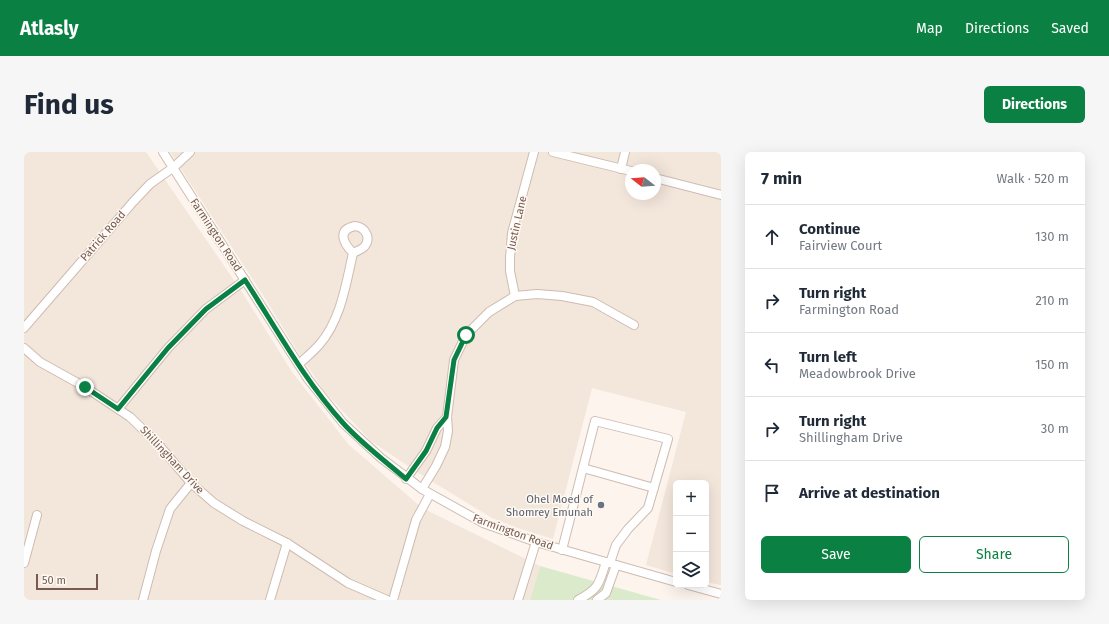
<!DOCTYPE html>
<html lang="en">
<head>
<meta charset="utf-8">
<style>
	:root { --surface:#fff; --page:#f6f6f7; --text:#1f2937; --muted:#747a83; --line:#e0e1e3; --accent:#0b8043 }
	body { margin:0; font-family:"Fira Sans",sans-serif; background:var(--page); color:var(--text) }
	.controls { position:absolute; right:12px; bottom:12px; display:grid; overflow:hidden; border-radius:6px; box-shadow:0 4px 16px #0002 }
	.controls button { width:36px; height:36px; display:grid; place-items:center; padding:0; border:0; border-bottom:1px solid var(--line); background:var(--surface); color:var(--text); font:20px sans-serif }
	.compass { position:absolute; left:601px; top:12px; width:36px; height:36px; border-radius:50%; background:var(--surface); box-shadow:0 4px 16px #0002; rotate:287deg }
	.scale { position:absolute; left:12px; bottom:10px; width:62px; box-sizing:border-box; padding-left:4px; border:2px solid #775a50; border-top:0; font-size:11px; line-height:14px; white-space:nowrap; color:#775a50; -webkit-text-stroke:3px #fef9f3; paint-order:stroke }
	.stop { position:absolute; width:12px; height:12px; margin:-9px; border:3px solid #0b8043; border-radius:50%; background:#fff }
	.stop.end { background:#0b8043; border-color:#fff; box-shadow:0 1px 4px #0008 }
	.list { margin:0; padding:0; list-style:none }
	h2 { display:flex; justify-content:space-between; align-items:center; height:52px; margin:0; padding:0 16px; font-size:17px }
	h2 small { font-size:13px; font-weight:400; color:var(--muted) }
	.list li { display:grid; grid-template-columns:26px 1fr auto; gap:12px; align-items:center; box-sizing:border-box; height:64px; padding:0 16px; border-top:1px solid var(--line) }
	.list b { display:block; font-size:15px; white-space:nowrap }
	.list p { margin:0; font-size:13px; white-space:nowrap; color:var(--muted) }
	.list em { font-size:13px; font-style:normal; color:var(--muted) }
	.actions { display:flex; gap:8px; padding:12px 16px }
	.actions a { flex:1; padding:9px 0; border:1px solid var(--accent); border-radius:6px; text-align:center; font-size:14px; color:var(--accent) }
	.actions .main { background:var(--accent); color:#fff }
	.icon { flex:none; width:22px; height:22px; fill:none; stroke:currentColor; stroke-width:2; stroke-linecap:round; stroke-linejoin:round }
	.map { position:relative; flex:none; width:697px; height:448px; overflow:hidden; border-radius:6px }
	header { display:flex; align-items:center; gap:24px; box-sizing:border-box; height:56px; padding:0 20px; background:var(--accent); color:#fff }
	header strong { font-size:19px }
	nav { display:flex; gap:22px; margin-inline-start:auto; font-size:14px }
	.intro { display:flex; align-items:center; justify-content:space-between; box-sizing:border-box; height:96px; padding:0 24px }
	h1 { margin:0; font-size:28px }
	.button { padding:10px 18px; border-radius:6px; background:var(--accent); color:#fff; font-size:14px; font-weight:700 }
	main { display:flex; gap:24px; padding:0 24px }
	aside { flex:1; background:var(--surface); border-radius:6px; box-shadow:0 4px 16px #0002 }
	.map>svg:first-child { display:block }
	.residential { fill:#f3e6db; fill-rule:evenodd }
	.green { fill:#daeacb }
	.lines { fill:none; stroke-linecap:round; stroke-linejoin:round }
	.minor-casing { stroke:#cebcb2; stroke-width:10 }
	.minor { stroke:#fff; stroke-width:8 }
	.route { stroke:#0b8043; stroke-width:5 }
	.worship-dot { fill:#6b7280; stroke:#fef9f3; stroke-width:1.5 }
	.labels { text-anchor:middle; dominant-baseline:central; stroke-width:3; stroke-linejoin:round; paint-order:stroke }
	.street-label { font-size:11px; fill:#775a50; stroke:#fef9f3 }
	.worship-label { font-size:11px; fill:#5b616d; stroke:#fef9f3; text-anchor:end }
</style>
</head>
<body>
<header>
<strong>Atlasly</strong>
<nav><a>Map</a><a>Directions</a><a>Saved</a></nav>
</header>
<div class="intro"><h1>Find us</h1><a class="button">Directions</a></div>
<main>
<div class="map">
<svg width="697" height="448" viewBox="0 0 697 448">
	<rect width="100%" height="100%" fill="#fcf4ed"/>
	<!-- residential -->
	<g class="residential">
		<path d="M0 0H122L218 140 268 220 324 292 398 356 516 414 506 448H0Z"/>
		<path d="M146 0H697V433L682 430V331H652V422L622 413 662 260 568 236 529 387 491 375 468 366 396 322 347 289 301 240 272 197 239 143ZM607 18H631V42H607Z"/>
	</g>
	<!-- green -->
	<path class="green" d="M516 414 637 448H506Z"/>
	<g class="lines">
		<defs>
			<g id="minor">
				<path d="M139 0 284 227 319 271 357 306 398 337 459 371 512 390 652 430"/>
				<path d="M529 0 607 19"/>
				<path d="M597 17 601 0"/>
				<path d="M631 26 697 43"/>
				<path d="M331 74C341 75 348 86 340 95 337 98 333 99 329 101 320 92 312 78 331 74Z"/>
				<path d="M491 144 486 119V106L488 81 510 0"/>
				<path d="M0 176 109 50 126 32 150 15 166 0"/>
				<path d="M0 196 16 210 61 235 106 265 135 293 167 331 190 351 219 369 263 391 324 431 363 448"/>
				<path d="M275 212C281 206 289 200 295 193 317 168 322 132 329 101"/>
				<path d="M94 257 144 196 182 157 221 128"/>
				<path d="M559 316 630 336"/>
				<path d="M382 327 402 299 413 276 423 265"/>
				<path d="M398 337 412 314 421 295 424 279 423 265 430 208 442 183 465 160 491 144 513 142 538 144 569 150 610 173"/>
				<path d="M538 398 571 269 644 287 624 356 604 377 592 393 586 411"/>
				<path d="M0 411 13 363"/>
				<path d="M664 433 697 442"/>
				<path d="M119 448 132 399 146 357 167 331"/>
				<path d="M246 448 263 391"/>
				<path d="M369 448 392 368 406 342"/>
				<path d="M494 448 512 390"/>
				<path d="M554 448C575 437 575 432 582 410"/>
				<path d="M573 448 582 441 592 413"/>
			</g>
		</defs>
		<!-- minor casing -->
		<use href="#minor" class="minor-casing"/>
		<!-- minor -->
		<use href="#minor" class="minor"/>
	</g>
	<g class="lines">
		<!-- route -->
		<path class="route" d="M61 235 94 257 144 196 182 157 221 128C252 176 280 228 319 271 337 291 361 309 382 327L402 299 413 276 422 265 430 208 442 183"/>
	</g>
	<!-- markers -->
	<circle class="worship-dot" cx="577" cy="353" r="4"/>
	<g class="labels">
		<!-- street labels -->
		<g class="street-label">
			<text transform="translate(493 71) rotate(-77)">Justin Lane</text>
			<text transform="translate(192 83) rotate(57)">Farmington Road</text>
			<text transform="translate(79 84) rotate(-49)">Patrick Road</text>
			<text transform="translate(148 308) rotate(47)">Shillingham Drive</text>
			<text transform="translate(489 380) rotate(20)">Farmington Road</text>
		</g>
		<!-- worship labels -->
		<g class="worship-label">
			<text x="569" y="347">Ohel Moed of<tspan x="569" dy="13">Shomrey Emunah</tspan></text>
		</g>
	</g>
</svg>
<div class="controls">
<button>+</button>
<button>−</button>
<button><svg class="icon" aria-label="layers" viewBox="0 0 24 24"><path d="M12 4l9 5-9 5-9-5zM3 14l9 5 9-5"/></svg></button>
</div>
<svg class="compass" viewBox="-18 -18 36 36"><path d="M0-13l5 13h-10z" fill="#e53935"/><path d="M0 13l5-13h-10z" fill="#747a83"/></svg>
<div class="scale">50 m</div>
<div class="stop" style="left:442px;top:183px"></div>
<div class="stop end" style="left:61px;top:235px"></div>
</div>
<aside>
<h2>7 min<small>Walk · 520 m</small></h2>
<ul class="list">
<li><svg class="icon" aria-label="ahead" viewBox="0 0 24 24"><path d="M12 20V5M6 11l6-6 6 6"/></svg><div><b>Continue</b><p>Fairview Court</p></div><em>130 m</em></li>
<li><svg class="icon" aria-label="right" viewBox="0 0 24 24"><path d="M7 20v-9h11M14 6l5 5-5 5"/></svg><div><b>Turn right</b><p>Farmington Road</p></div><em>210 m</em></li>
<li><svg class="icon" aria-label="left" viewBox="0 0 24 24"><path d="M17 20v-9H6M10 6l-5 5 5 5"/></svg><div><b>Turn left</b><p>Meadowbrook Drive</p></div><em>150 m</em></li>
<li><svg class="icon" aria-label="right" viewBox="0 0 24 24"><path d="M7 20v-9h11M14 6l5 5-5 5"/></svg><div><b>Turn right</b><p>Shillingham Drive</p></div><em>30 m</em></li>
<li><svg class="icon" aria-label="arrive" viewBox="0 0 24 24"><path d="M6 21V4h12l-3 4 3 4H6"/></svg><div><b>Arrive at destination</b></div></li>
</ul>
<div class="actions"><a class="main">Save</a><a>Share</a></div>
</aside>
</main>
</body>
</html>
